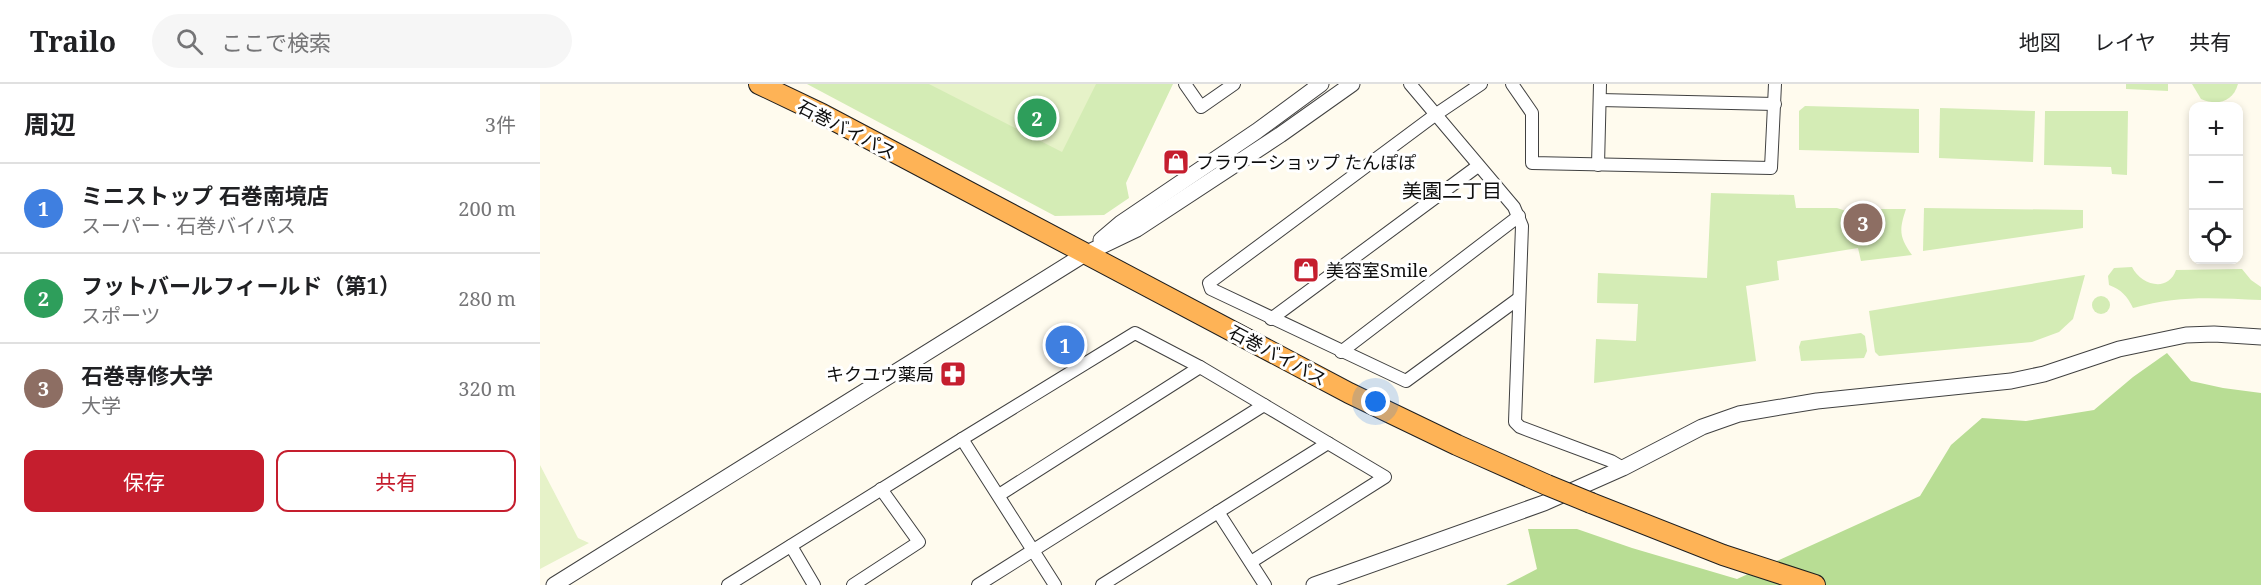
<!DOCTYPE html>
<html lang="ja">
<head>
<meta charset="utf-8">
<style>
	:root { --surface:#fff; --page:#f6f6f6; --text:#202124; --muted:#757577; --line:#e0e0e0; --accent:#c51e2e }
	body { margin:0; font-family:"Noto Serif","Noto Sans JP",serif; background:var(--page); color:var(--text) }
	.controls { position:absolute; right:18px; top:18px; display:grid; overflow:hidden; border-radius:12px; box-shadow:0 3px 9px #0003 }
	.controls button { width:54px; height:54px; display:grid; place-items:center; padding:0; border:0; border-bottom:2px solid var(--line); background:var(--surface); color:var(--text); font:30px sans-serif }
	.you { position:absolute; left:836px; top:318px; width:21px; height:21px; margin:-15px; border:4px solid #fff; border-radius:50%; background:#1a73e8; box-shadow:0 0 0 9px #1a73e833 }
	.badge { display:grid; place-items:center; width:39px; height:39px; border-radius:50%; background:var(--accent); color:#fff; font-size:20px; font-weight:700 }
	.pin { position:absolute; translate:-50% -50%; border:3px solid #fff; box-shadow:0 2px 6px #0006 }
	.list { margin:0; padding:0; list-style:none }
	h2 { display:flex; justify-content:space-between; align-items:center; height:78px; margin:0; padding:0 24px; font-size:26px }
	h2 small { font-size:20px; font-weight:400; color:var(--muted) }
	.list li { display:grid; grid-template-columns:39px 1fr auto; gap:18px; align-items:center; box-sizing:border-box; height:90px; padding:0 24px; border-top:2px solid var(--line) }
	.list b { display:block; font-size:22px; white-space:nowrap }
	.list p { margin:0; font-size:20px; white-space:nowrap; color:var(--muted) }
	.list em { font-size:20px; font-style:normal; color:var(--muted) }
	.actions { display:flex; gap:12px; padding:18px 24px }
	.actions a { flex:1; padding:14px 0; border:2px solid var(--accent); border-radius:12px; text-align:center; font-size:21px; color:var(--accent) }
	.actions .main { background:var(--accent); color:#fff }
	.icon { flex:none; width:33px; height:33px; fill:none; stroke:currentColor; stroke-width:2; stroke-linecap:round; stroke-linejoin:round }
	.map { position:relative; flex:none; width:1721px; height:501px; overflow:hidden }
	header { display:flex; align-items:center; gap:36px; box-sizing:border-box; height:84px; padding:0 30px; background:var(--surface); border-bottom:2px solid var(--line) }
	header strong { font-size:28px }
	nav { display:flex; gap:33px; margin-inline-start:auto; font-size:21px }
	.search { width:420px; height:54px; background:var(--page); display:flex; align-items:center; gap:15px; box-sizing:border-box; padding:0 21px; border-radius:33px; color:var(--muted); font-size:22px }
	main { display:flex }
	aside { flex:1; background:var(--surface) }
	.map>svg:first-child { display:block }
	.green { fill:#d4ecb5 }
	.forest { fill:#b8dd94 }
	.pitch { fill:#e6f2c8 }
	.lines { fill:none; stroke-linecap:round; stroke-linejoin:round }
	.minor-casing { stroke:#414141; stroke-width:14 }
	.tertiary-casing { stroke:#414141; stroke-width:17 }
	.trunk-casing { stroke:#1f1f1f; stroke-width:22 }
	.minor { stroke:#fff; stroke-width:12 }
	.tertiary { stroke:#fff; stroke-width:15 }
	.trunk { stroke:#feb356; stroke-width:20 }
	.trunk-bridge-casing { stroke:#1f1f1f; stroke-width:22; stroke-linecap:butt }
	.trunk-bridge { stroke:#feb356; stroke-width:20 }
	.labels { text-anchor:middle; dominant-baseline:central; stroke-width:6; stroke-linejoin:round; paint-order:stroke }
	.street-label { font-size:18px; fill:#0e0e0e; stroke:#fff }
	.poi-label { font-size:18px; fill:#0e0e0e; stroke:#fff; text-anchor:start }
	.neighbourhood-label { font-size:20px; fill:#0e0e0e; stroke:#fff }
</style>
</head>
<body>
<header>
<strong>Trailo</strong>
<div class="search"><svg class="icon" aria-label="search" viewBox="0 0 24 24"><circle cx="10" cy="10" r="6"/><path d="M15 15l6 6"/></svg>ここで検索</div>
<nav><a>地図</a><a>レイヤ</a><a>共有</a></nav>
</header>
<main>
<aside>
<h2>周辺<small>3件</small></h2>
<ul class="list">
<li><span class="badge" style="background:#3f7fe0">1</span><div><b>ミニストップ 石巻南境店</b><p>スーパー · 石巻バイパス</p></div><em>200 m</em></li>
<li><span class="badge" style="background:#2e9e5b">2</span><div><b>フットバールフィールド（第1）</b><p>スポーツ</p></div><em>280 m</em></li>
<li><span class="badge" style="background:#8d6e63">3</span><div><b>石巻専修大学</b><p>大学</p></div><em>320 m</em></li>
</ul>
<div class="actions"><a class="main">保存</a><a>共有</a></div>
</aside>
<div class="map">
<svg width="1721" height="501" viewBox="0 0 1721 501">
	<rect width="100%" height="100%" fill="#fffbee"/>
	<!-- green -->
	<g class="green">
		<path d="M267 0H633L586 99 589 114 564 131 515 132Z"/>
		<path d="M1586 0H1628V7L1586 5Z"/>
		<path d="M1652 0H1698C1693 18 1677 22 1661 15Z"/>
		<path d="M1265 22 1379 25V69L1259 66V27Z"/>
		<path d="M1400 24 1495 27 1493 78 1399 74Z"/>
		<path d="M1505 27H1588L1587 91 1572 90 1571 83 1504 81Z"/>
		<path d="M1171 109 1254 111 1256 124H1297L1318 131 1326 130 1339 125H1366C1359 146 1359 153 1372 171L1321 177 1318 164 1237 177 1239 196 1206 202 1216 277 1054 299 1056 255 1096 257 1098 220 1057 219 1058 189 1167 194Z"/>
		<path d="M1384 124 1543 126V144L1383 167Z"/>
		<path d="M1592 183C1601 201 1628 209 1636 186L1702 185 1711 196 1721 203V216C1674 214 1639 211 1593 224 1587 212 1582 206 1569 201L1568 192 1574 184Z"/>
		<path d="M1545 191 1533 235 1519 248 1492 258 1339 272 1335 268 1329 227Z"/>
		<circle cx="1561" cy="221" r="9"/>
		<path d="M1321 249 1325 252 1327 267 1324 274 1261 277 1259 263 1261 257Z"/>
	</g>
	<!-- forest -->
	<path class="forest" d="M1627 269 1651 297 1683 304 1721 309V501H966L997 485 988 445H1037L1092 464 1197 495 1380 412 1411 361 1442 334 1486 337 1554 326 1593 293Z"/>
	<!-- pitch -->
	<g class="pitch">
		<path d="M389 0H556L522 68Z"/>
		<path d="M0 381 38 454 49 459 0 485Z"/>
	</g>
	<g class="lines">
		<defs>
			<g id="minor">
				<path d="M645 0 661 23 694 0"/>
				<path d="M870 0 974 123 982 142 975 338 980 343 1071 377 1083 384"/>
				<path d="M941 0 895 31 669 199 671 205 866 297 978 215"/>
				<path d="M972 0 992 29V79L1231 84 1235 0"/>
				<path d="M1060 16 1235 20"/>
				<path d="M1058 81 1060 0"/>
				<path d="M731 235 938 82"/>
				<path d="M801 268 979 132"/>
				<path d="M422 355 595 249 660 283"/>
				<path d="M459 411 660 283 724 321"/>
				<path d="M678 428 788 359"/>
				<path d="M251 462 274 501"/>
				<path d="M188 501 422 355 515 501"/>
				<path d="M313 501 379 458 341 405"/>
				<path d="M438 501 724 321 845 393 711 478"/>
				<path d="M562 501 678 428 725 501"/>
			</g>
			<g id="tertiary">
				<path d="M561 156 581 139 717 47 781 0"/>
				<path d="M14 501 545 170 597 145 740 51 812 0"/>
				<path d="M774 501 1004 419 1083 384 1162 343 1199 330 1277 317 1471 297 1504 290 1579 265 1646 251 1674 250 1721 253"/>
			</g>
			<g id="trunk">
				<path d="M219 0 282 30 809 309 917 361 1007 401"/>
				<path d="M1051 419 1183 471 1275 501"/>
			</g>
		</defs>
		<!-- minor casing -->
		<use href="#minor" class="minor-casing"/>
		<!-- tertiary casing -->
		<use href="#tertiary" class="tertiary-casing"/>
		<!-- trunk casing -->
		<use href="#trunk" class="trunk-casing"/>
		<!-- minor -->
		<use href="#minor" class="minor"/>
		<!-- tertiary -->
		<use href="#tertiary" class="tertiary"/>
		<!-- trunk -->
		<use href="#trunk" class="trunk"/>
		<defs>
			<path id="trunk-bridge" d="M1007 401 1051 419"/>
		</defs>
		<!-- trunk-bridge casing -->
		<use href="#trunk-bridge" class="trunk-bridge-casing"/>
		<!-- trunk-bridge -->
		<use href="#trunk-bridge" class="trunk-bridge"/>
	</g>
	<!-- icons -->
	<defs>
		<symbol id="shop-square" viewBox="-11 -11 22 22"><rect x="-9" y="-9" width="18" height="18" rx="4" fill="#c51e2e" stroke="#fff"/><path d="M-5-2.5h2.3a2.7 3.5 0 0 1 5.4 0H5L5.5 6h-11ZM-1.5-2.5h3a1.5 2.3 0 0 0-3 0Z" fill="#fff"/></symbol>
		<symbol id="pharmacy-square" viewBox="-11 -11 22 22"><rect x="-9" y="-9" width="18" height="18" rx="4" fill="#c51e2e" stroke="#fff"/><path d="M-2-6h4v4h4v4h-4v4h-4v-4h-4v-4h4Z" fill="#fff"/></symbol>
	</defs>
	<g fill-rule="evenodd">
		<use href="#shop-square" x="621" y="63" width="30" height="30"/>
		<use href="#shop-square" x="751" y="171" width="30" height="30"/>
		<use href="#pharmacy-square" x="398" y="275" width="30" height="30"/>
	</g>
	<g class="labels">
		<!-- street labels -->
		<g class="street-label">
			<text transform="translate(307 45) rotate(27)">石巻バイパス</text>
			<text transform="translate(738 271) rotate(28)">石巻バイパス</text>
		</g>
		<!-- poi labels -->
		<g class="poi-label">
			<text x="656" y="78">フラワーショップ たんぽぽ</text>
			<text x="786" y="186">美容室Smile</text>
			<text x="394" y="290" text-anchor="end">キクユウ薬局</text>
		</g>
		<!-- neighbourhood labels -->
		<g class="neighbourhood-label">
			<text x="912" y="106">美園二丁目</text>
		</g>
	</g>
</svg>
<div class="controls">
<button>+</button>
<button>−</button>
<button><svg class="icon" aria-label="locate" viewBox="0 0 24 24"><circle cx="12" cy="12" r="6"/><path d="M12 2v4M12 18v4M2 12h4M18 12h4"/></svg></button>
</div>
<div class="you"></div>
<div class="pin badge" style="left:525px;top:261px;background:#3f7fe0">1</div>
<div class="pin badge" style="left:497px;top:34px;background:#2e9e5b">2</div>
<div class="pin badge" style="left:1323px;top:139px;background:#8d6e63">3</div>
</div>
</main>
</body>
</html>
